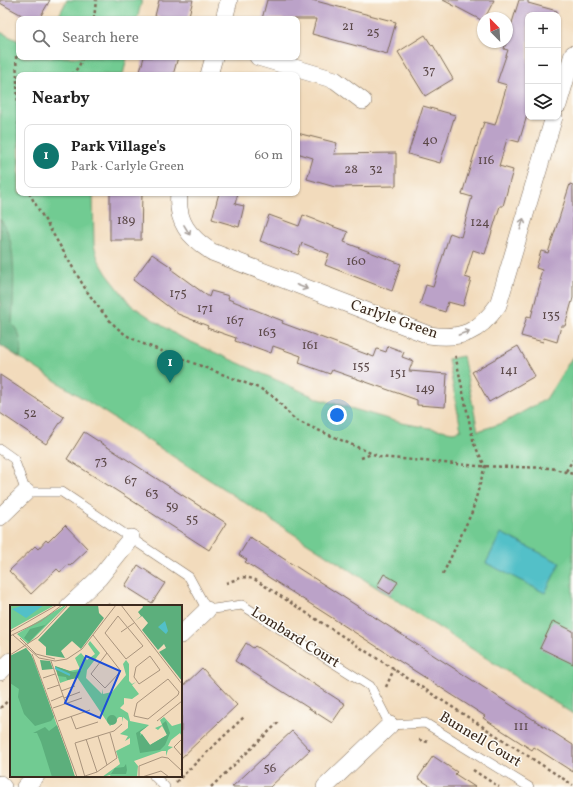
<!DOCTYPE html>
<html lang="en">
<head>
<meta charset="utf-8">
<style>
	:root { --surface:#fff; --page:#f2f2f2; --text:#222; --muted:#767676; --line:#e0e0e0; --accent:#0f766e }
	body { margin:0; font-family:Vollkorn,serif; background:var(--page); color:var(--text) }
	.controls { position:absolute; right:12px; top:12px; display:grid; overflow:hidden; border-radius:8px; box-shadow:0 1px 3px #0004 }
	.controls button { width:36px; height:36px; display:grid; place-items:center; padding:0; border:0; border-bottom:1px solid var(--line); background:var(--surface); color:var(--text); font:20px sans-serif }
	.compass { position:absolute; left:477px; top:12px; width:36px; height:36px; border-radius:50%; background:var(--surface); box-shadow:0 1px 3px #0004; rotate:336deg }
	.you { position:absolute; left:337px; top:415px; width:14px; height:14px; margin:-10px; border:3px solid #fff; border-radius:50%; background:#1a73e8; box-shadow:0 0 0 6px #1a73e833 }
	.badge { display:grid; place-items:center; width:26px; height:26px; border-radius:50%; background:var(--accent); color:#fff; font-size:13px; font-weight:700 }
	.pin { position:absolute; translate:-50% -33px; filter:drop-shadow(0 1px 2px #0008) }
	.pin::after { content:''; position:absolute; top:21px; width:14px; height:12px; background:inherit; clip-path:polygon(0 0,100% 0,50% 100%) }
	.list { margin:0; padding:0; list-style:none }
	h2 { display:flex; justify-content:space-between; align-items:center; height:52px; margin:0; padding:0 16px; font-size:17px }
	h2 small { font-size:13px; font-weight:400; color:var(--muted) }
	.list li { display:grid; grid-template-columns:26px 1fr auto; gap:12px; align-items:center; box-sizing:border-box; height:64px; margin:0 8px 8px; padding:0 8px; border:1px solid var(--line); border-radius:8px }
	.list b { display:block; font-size:15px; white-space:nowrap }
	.list p { margin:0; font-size:13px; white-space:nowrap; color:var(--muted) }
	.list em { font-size:13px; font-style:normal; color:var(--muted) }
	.icon { flex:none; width:22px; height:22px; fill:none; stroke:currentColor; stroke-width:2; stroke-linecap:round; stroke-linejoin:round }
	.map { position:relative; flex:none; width:573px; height:787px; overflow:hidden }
	.search { position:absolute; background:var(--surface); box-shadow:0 1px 3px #0004; left:16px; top:16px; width:284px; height:44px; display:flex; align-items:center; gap:10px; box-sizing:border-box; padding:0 14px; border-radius:8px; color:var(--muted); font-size:15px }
	.panel { position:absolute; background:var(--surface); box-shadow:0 1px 3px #0004; left:16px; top:72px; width:284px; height:124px; border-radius:8px }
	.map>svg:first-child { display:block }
	.green { fill:#71cb92; stroke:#567a58 }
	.forest { fill:#5caf7c; stroke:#4c6c4d }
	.water { fill:#52c0c8; stroke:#467573 }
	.building { fill:#bba2c8 }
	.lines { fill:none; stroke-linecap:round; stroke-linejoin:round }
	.lane-casing { stroke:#7b6855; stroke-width:10 }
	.street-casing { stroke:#7b6855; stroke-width:18 }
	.path { stroke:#7b6855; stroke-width:2.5; stroke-dasharray:3 3; stroke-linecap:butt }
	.lane { stroke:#fff; stroke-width:9 }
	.street { stroke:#fff; stroke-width:17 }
	.oneway { stroke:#a79f9a }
	.labels { text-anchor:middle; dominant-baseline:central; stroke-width:3; stroke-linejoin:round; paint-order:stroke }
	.number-label { font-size:13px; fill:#5b4848 }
	.street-label { font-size:15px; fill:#3b2a1e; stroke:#fdfcf7 }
	.inset-river { fill:none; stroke:#52c0c8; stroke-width:2 }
	.inset-road { fill:none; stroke:#a9947d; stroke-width:1 }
	.view { fill:#1d4ed8; fill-opacity:0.15; stroke:#1d4ed8; stroke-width:2 }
	.inset-edge { fill:none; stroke:#3b2a1e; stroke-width:2 }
</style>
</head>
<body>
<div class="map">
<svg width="573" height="787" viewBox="0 0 573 787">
	<rect width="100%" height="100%" fill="#fdfcf7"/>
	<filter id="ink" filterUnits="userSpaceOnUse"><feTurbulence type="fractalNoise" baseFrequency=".025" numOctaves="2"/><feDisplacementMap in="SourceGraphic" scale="8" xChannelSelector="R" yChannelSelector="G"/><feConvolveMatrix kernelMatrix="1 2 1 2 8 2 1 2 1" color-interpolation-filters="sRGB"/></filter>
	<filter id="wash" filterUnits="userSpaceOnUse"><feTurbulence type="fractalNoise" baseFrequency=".012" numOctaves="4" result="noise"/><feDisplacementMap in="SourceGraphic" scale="16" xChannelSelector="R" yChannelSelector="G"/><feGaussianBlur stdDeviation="0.9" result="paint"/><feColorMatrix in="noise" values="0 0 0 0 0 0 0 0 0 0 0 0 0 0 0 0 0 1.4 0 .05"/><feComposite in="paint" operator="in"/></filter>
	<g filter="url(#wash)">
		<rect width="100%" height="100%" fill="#f2dbbc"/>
		<!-- green -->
		<g class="green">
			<path d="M67 0H142L137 19H57Z"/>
			<path d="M0 32 19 41V57H127L123 75H19V193H93L94 245 98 259 107 274 131 305 178 336 319 399 402 423 453 432 461 430 448 359 463 356 478 431 503 423 546 399 573 356V714L0 345Z"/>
		</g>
		<!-- forest -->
		<path class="forest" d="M0 219C19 239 13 298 12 324 22 335 22 345 20 358L0 345Z"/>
		<!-- water -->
		<path class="water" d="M501 533 560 563 545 593 486 563Z"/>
		<g id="blocks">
			<!-- building -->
			<g class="building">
				<path d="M0 0H50L39 19H29L0 3Z"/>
				<path d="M159 0H193L188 19H168L155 16Z"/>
				<path d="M267 0H312L396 22 387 54 312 34 316 19H262Z"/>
				<path d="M443 0H494L485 18H483V21Z"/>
				<path d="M519 0H528V3L557 11 556 15H528V112L519 142 507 139 499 166 513 170 503 206H500L485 254 473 250 465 277 471 279 463 306 448 302 445 312 420 304 426 285 433 287 450 233 461 237 472 197 462 194 484 122 495 125 507 85 497 82 508 50 504 49Z"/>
				<path d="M425 35 432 46 433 45 453 79 425 96 398 52Z"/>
				<path d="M144 57H178L173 75H139Z"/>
				<path d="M423 106 455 115 440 163 408 154Z"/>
				<path d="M297 133 337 143 334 154 396 153V186L335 187 307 179 313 158 297 153Z"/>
				<path d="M570 184 573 185V298L565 326H561L557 342 544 338 543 342 521 336 527 316 531 317 541 280H539L542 270 536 268 541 251 548 253Z"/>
				<path d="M110 193H142L141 240H110Z"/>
				<path d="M219 193H238L235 204 244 206 239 227 212 219Z"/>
				<path d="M269 215 299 226 303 215 329 225 348 232 344 242 401 264 392 291 325 265 329 254 302 243 298 255 260 241Z"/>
				<path d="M152 254 173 268 172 270 209 297 211 291 229 296 228 299 283 321 282 323 374 357 377 349 386 352 388 346 404 352 402 357 413 361 409 371 447 374 445 407 417 405V400L332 370 330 374 299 363 301 356 273 346 271 353 252 346 251 347 235 341 236 338 207 328 208 326 178 314 133 280Z"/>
				<path d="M518 346 535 376 489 402 472 372Z"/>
				<path d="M0 375 64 417 46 444 0 413Z"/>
				<path d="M84 432 226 523 209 550 67 459Z"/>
				<path d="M65 525 88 549 70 566 69 564 60 572 57 569 31 594 9 571 35 546 38 549 46 540 48 542Z"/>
				<path d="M250 537 573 745V772L534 747 532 750 483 718 485 716 245 562 247 560 239 555Z"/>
				<path d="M138 565 165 583 152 603 125 586Z"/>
				<path d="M384 574 398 582 390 594 377 586Z"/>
				<path d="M553 621 573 631V664L540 648Z"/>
				<path d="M246 643 253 648 255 646 345 704 332 723 235 661Z"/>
				<path d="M202 668 237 705 181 758V688Z"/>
				<path d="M292 731 310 750 285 773 270 787H232Z"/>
				<path d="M433 756 457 772 455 774 475 787H432L418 778Z"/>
			</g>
		</g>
	</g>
	<g filter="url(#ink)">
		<use href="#blocks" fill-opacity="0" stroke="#7b6855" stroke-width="1"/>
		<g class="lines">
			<defs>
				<g id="lane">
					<path d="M0 449 14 459 26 492H62L189 577 207 610 242 605 370 686 390 725 425 723 529 787"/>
					<path d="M154 776 165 787"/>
				</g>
				<g id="street">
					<path d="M224 19 229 0"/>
					<path d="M258 57 335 80 363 101"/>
					<path d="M209 75 214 57"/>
					<path d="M558 105 573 54"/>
					<path d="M179 193C176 222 189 237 212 252L429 335C462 340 479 332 498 305L554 117"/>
					<path d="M0 517 26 492"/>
					<path d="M69 606 99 578 131 538"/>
					<path d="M181 635 207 610"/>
					<path d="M0 672 11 661"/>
					<path d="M0 784 3 787"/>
					<path d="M25 787 36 776"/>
					<path d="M325 787 390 725"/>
				</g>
			</defs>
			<!-- lane casing -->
			<use href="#lane" class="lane-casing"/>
			<!-- street casing -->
			<use href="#street" class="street-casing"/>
			<!-- path -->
			<g class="path">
				<path d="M94 19 96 0"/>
				<path d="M16 56 19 129"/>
				<path d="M72 75 79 66 83 57"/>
				<path d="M29 193 86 290C97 305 109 323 125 334 130 338 136 340 141 343L261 389 274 397 295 420 380 457 478 466 551 468 573 474"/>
				<path d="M361 458 372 454"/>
				<path d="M566 471 573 460"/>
				<path d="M443 574 472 512 485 466 474 444 455 354"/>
				<path d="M226 583 243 577 254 579 573 785"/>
				<path d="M108 606 110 604"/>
				<path d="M386 687 394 669"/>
				<path d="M0 708 11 698"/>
				<path d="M419 740 428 742"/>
				<path d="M473 770 499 787"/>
				<path d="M176 782 245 716"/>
				<path d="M211 787 280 721"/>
			</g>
			<!-- lane -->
			<use href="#lane" class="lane"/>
			<!-- street -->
			<use href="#street" class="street"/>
		</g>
		<!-- one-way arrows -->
		<defs><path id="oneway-shaft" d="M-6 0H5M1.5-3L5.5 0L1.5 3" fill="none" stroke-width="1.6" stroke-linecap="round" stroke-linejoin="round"/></defs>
		<g class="oneway">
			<use href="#oneway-shaft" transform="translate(522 224) rotate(-73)"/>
			<use href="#oneway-shaft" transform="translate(187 230) rotate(59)"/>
			<use href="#oneway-shaft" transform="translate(302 287) rotate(21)"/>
			<use href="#oneway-shaft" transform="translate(464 333) rotate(-20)"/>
		</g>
	</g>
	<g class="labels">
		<!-- number labels -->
		<g class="number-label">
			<text x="348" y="27">21</text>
			<text x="373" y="33">25</text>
			<text x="429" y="71">37</text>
			<text x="430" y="141">40</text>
			<text x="486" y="161">116</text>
			<text x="351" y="170">28</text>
			<text x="376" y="170">32</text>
			<text x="126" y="221">189</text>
			<text x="480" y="223">124</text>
			<text x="356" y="262">160</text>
			<text x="178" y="294">175</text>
			<text x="205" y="309">171</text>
			<text x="551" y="316">135</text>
			<text x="235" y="321">167</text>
			<text x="267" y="333">163</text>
			<text x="310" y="346">161</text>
			<text x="361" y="367">155</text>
			<text x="509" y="371">141</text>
			<text x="398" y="374">151</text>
			<text x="425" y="389">149</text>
			<text x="30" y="414">52</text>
			<text x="101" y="462">73</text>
			<text x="131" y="481">67</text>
			<text x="152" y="494">63</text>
			<text x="172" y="507">59</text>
			<text x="192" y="520">55</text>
			<text x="521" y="727">111</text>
			<text x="270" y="769">56</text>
		</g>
		<!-- street labels -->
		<g class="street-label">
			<text transform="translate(394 320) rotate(19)">Carlyle Green</text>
			<text transform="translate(295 638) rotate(32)">Lombard Court</text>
			<text transform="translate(480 740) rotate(31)">Bunnell Court</text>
		</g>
	</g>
	<!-- overview -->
	<g transform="translate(10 605)">
		<rect width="172" height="172" fill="#f2dbbc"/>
		<path d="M2 0H45L0 25V1ZM55 0H57L18 39 7 29ZM80 36 90 48 77 65 76 73 92 89 93 84V89L102 87 116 70 113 59 116 55 119 59V76L122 79 126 77 122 80 129 89 122 94 114 93V99L110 103 118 108 120 116 139 120 130 127 140 140 157 130 152 121 148 125 145 123 152 120 150 115 154 112 162 121 172 118V132L170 128 161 135 158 141 163 142 158 145 156 151V146H152L124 156 128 161 127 172H101L100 170 92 172 110 159 106 146 120 139V133L115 136 118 131 110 129 118 123V116L113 112 112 117V112H109L100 121 67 72 50 78 45 61 59 66 70 64 65 53 71 48 77 55 85 49 78 39ZM16 43 24 55 65 172H0V51Z" fill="#71cb92"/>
		<path d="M61 0H88L89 8 94 13 71 44 62 36 51 46 55 53 36 50V42L28 35ZM132 0H172V76L149 47 156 43 154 39 148 45 132 25 138 18 132 11 125 16 131 11 128 7 133 2ZM45 10 19 37 14 33 20 24 35 20ZM16 43 21 49 44 112 41 116 25 121 14 109 8 92 9 84 0 78V51ZM30 55 40 56 43 64 32 65ZM45 61 63 67 71 66 68 73 57 75 56 72 48 71ZM97 115a5 5 0 1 1 10 0a5 5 0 1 1-10 0ZM156 116 160 128 155 140 150 145 130 148 126 128 139 120 130 127V131L132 129 140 140 157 130 152 119ZM47 120 59 153 65 172H42L31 137 27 128H23L35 122 39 126ZM116 159 117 165 114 164 117 165 116 169H101L105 163 114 162Z" fill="#5caf7c"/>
		<path d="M14 0H34L16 13 2 4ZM155 16 158 26 156 29 148 22Z" fill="#52c0c8"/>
		<path class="inset-river" d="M45 63 60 70"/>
		<path class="inset-road" d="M111 0 172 79M108 11 133 41 116 54 95 28ZM0 27 47 0M111 27 124 18M3 30 29 53 45 56 57 54 72 44 106 0M83 30 110 65 111 66 95 83 81 69 97 48M0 31 31 16 52 0M10 33 26 49 45 54M22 49 67 172M0 50 28 32 58 0M140 51 150 65 129 79 124 72 126 62ZM41 56 56 99M33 73 45 69M158 74 169 87 168 90 138 114 124 111 127 98ZM37 84 49 80M51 86 65 81M54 93 70 87M41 96 53 91M43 103 72 93M61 111 66 124 88 117M48 116 80 105M147 116 172 96M88 131 97 160M76 134 87 167M172 134 164 142 172 151M75 171 87 167 107 153 100 128M75 172 65 138 104 126 112 119M129 172V161L152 152 158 153 172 166M132 172 151 166 159 172"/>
		<path class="view" d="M76 51 110 66 90 113 55 98Z"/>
		<rect width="172" height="172" class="inset-edge"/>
	</g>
</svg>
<div class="controls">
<button>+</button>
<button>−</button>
<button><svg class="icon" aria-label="layers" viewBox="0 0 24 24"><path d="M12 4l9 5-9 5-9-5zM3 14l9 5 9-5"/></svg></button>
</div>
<svg class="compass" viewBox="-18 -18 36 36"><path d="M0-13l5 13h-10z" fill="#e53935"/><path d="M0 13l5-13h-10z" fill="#767676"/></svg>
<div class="you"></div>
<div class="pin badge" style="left:170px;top:383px">1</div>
<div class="search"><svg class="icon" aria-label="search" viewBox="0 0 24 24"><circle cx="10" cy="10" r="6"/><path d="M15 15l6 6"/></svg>Search here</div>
<section class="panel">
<h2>Nearby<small></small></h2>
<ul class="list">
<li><span class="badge">1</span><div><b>Park Village's</b><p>Park · Carlyle Green</p></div><em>60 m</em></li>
</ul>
</section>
</div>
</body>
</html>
